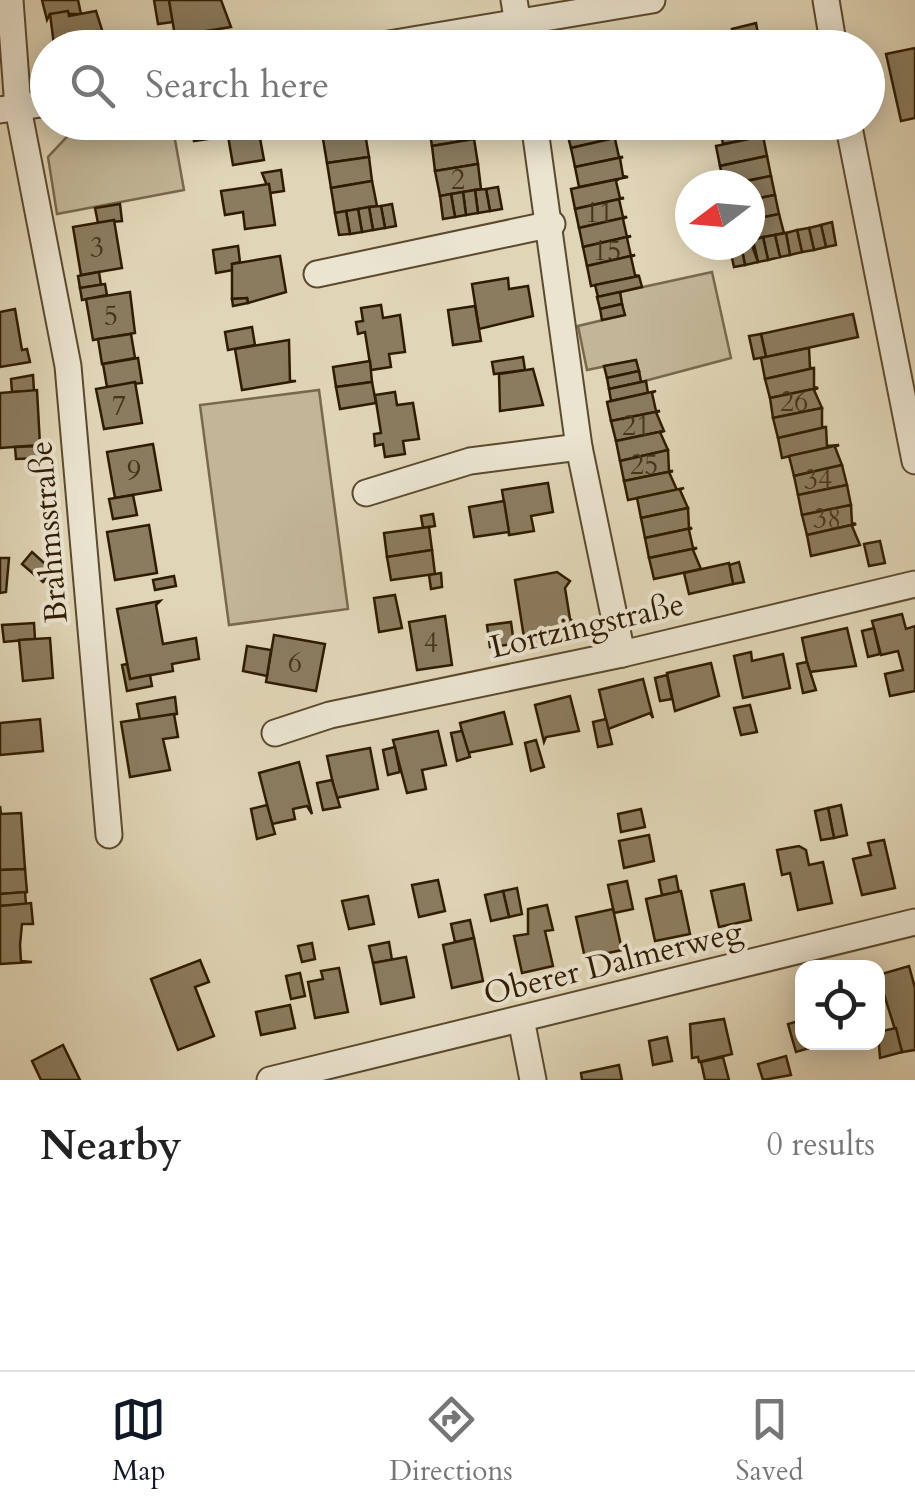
<!DOCTYPE html>
<html lang="en">
<head>
<meta charset="utf-8">
<style>
	:root { --surface:#fff; --page:#f2f2f2; --text:#222; --muted:#767676; --line:#e0e0e0; --accent:#111827 }
	body { margin:0; font-family:Cardo,serif; background:var(--page); color:var(--text) }
	.controls { position:absolute; right:30px; bottom:30px; display:grid; overflow:hidden; border-radius:20px; box-shadow:0 5px 25px #0003 }
	.controls button { width:90px; height:90px; display:grid; place-items:center; padding:0; border:0; border-bottom:2px solid var(--line); background:var(--surface); color:var(--text); font:50px sans-serif }
	.compass { position:absolute; left:675px; top:170px; width:90px; height:90px; border-radius:50%; background:var(--surface); box-shadow:0 5px 25px #0003; rotate:254deg }
	.list { margin:0; padding:0; list-style:none }
	h2 { display:flex; justify-content:space-between; align-items:center; height:130px; margin:0; padding:0 40px; font-size:42px }
	h2 small { font-size:32px; font-weight:400; color:var(--muted) }
	.icon { flex:none; width:55px; height:55px; fill:none; stroke:currentColor; stroke-width:2; stroke-linecap:round; stroke-linejoin:round }
	.map { position:relative; flex:none; width:915px; height:1080px; overflow:hidden }
	.search { position:absolute; background:var(--surface); box-shadow:0 5px 25px #0003; left:30px; right:30px; top:30px; height:110px; display:flex; align-items:center; gap:25px; box-sizing:border-box; padding:0 35px; border-radius:55px; color:var(--muted); font-size:38px }
	.sheet { height:290px; background:var(--surface) }
	nav { display:flex; justify-content:space-around; align-items:center; box-sizing:border-box; height:140px; border-top:2px solid var(--line); background:var(--surface); font-size:28px; color:var(--muted) }
	nav a { display:grid; justify-items:center; gap:5px }
	nav .on { color:var(--accent) }
	.map>svg:first-child { display:block }
	.green { fill:#c2b697; stroke:#78694c; stroke-width:2.5 }
	.building { fill:#8b7c5f; stroke:#2f1c00; stroke-width:2.5 }
	.lines { fill:none; stroke-linecap:round; stroke-linejoin:round }
	.street-casing { stroke:#5b4a2e; stroke-width:29 }
	.street { stroke:#ebe4d0; stroke-width:25 }
	.labels { text-anchor:middle; dominant-baseline:central; stroke-width:8; stroke-linejoin:round; paint-order:stroke }
	.number-label { font-size:28px; fill:#463418 }
	.street-label { font-size:32px; fill:#2f1c00; stroke:#ebe4d0 }
</style>
</head>
<body>
<div class="map">
<svg width="915" height="1080" viewBox="0 0 915 1080">
	<rect width="100%" height="100%" fill="#e0d5b6"/>
	<filter id="stains"><feTurbulence type="fractalNoise" baseFrequency=".002" numOctaves="4"/><feColorMatrix values="0 0 0 0 .2 0 0 0 0 .09 0 0 0 0 .02 0 0 0 .5 -.17"/></filter>
	<radialGradient id="worn" r=".72"><stop offset=".6" stop-color="#630" stop-opacity="0"/><stop offset="1" stop-color="#630" stop-opacity=".3"/></radialGradient>
	<!-- green -->
	<g class="green">
		<path d="M172 123 184 190 57 214 48 157 79 124Z"/>
		<path d="M712 272 731 358 641 382 636 360 587 370 578 326 624 315 620 292Z"/>
		<path d="M319 390 348 609 229 625 200 405Z"/>
	</g>
	<!-- building -->
	<g class="building">
		<path d="M42 0H78L81 14H50L47 20Z"/>
		<path d="M154 0H169L173 22 158 24Z"/>
		<path d="M169 0H221L231 27 175 36Z"/>
		<path d="M68 11 69 16 96 11 106 43 90 48 54 45 50 14Z"/>
		<path d="M756 23 758 34 734 39 732 29Z"/>
		<path d="M751 36 749 48H703V46Z"/>
		<path d="M915 48V118L901 121 886 54Z"/>
		<path d="M191 122H257L264 160 233 165 228 136 194 141Z"/>
		<path d="M320 122H363L365 133 323 139Z"/>
		<path d="M428 122H471L474 139 432 146Z"/>
		<path d="M565 122H597L566 129Z"/>
		<path d="M597 122H612L615 138 619 137 571 148 566 129Z"/>
		<path d="M764 122 770 135 723 144 719 124Z"/>
		<path d="M365 133 369 157 327 163 323 139Z"/>
		<path d="M763 136 767 156 720 166 716 146Z"/>
		<path d="M619 137 615 139 619 157H623L575 167 571 148Z"/>
		<path d="M474 139 478 164 435 171 432 146Z"/>
		<path d="M767 156 771 176 724 185 720 166Z"/>
		<path d="M369 157 372 181 331 188 327 163Z"/>
		<path d="M623 157 620 158 623 176 628 177 579 187 575 167Z"/>
		<path d="M478 164 481 189 440 196 435 171Z"/>
		<path d="M281 170 284 191 270 193 262 173Z"/>
		<path d="M771 176 775 195 750 200V185H727Z"/>
		<path d="M619 179 616 181 620 198H624L575 209 571 189Z"/>
		<path d="M372 181 377 206 335 213 331 188Z"/>
		<path d="M269 184 275 225 245 229 243 212 225 215 221 191Z"/>
		<path d="M498 187 502 209 490 211 486 189Z"/>
		<path d="M486 189 490 211 478 213 475 190Z"/>
		<path d="M475 190 478 213 466 215 463 192Z"/>
		<path d="M463 192 466 215 455 217 451 194Z"/>
		<path d="M451 194 455 217 443 219 440 196Z"/>
		<path d="M775 195 779 214 750 220V200Z"/>
		<path d="M624 198 619 199 623 217H627L579 228 575 209Z"/>
		<path d="M120 204 122 221 98 223 95 208Z"/>
		<path d="M392 204 396 226 385 228 381 206Z"/>
		<path d="M381 206 385 228 373 230 369 207Z"/>
		<path d="M369 207 373 230 362 232 358 209Z"/>
		<path d="M358 209 362 232 350 234 346 211Z"/>
		<path d="M346 211 350 234 339 235 335 213Z"/>
		<path d="M779 214 784 233 750 240V220Z"/>
		<path d="M627 217 623 219 627 237 631 236 583 247 579 228Z"/>
		<path d="M114 220 122 268 81 275 73 227Z"/>
		<path d="M832 222 836 245 826 247 821 225Z"/>
		<path d="M821 225 826 247 814 250 809 228Z"/>
		<path d="M809 228 814 250 802 252 797 230Z"/>
		<path d="M797 230 802 252 790 255 786 233Z"/>
		<path d="M786 233 790 255 780 257 775 235Z"/>
		<path d="M775 235 780 257 768 260 763 237Z"/>
		<path d="M631 236 627 238 631 256 635 255 587 266 583 247Z"/>
		<path d="M763 237 768 260 758 262 753 240Z"/>
		<path d="M750 240 758 262 745 265 741 245H750Z"/>
		<path d="M729 245H741L745 265 734 267Z"/>
		<path d="M238 246 240 262 232 264 233 270 216 273 213 250Z"/>
		<path d="M635 255 631 257 635 275 639 276 591 286 587 266Z"/>
		<path d="M280 256 286 292 248 303 247 298 232 299V264Z"/>
		<path d="M99 272 101 285 80 288 78 276Z"/>
		<path d="M639 276 642 287 598 297 595 285Z"/>
		<path d="M508 278 509 289 528 286 533 316 479 329 472 284Z"/>
		<path d="M105 284 107 295 82 300 80 288Z"/>
		<path d="M130 292 135 333 93 340 86 299Z"/>
		<path d="M620 292 622 304 600 309 597 297Z"/>
		<path d="M247 298 248 303 233 306 232 299Z"/>
		<path d="M622 304 625 315 602 320 600 309Z"/>
		<path d="M381 305 383 318 400 315 405 352 389 354 391 367 371 370 365 332 358 334 356 322 363 321 361 308Z"/>
		<path d="M475 306 481 341 453 345 448 310Z"/>
		<path d="M15 309 22 350 27 349 30 362 0 367V312Z"/>
		<path d="M853 314 858 337 766 357 761 334Z"/>
		<path d="M252 327 255 345 228 350 225 332Z"/>
		<path d="M131 334 135 358 102 364 98 339Z"/>
		<path d="M761 334 766 357 754 359 749 336Z"/>
		<path d="M289 340 290 381H296L242 390 235 349Z"/>
		<path d="M809 348 810 368H814L765 379 761 358Z"/>
		<path d="M523 357 525 370 494 374 492 362Z"/>
		<path d="M138 358 142 383 107 387 103 364Z"/>
		<path d="M636 360 639 371 607 378 604 366Z"/>
		<path d="M370 361 372 382 336 387 333 367Z"/>
		<path d="M814 368V387L818 388 770 398 765 379Z"/>
		<path d="M533 369 543 405 500 411 499 374Z"/>
		<path d="M639 371 641 382 609 389 607 378Z"/>
		<path d="M33 375 34 391 12 392 11 379Z"/>
		<path d="M646 381 648 393 611 401 609 389Z"/>
		<path d="M135 382 142 423 104 429 96 389Z"/>
		<path d="M372 382 376 403 340 409 336 387Z"/>
		<path d="M818 388 814 390 822 408 773 418 770 398Z"/>
		<path d="M37 390 40 445 0 448V393Z"/>
		<path d="M656 391 652 393 656 411H660L611 421 607 402Z"/>
		<path d="M395 392 397 405 413 403 419 439 403 441 405 454 385 457 383 444 375 446 374 434 381 433 375 395Z"/>
		<path d="M822 408V427H826L778 438 773 418Z"/>
		<path d="M660 411 656 412 664 431 616 441 611 421Z"/>
		<path d="M826 427 827 446 839 445 782 458 778 438Z"/>
		<path d="M664 431 660 432 668 450 620 461 616 441Z"/>
		<path d="M153 444 161 490 115 498 107 452Z"/>
		<path d="M839 445 835 447 842 465 794 476 789 456Z"/>
		<path d="M40 446V458L16 459 15 447Z"/>
		<path d="M668 450 669 471H673L624 481 620 461Z"/>
		<path d="M842 465 847 485 798 495 794 476Z"/>
		<path d="M673 471 669 472 677 490 628 500 624 481Z"/>
		<path d="M548 483 553 512 531 516 534 531 509 535 502 490Z"/>
		<path d="M847 485 851 505 802 515 798 495Z"/>
		<path d="M684 488 680 490 688 508 641 518 637 498Z"/>
		<path d="M133 495 137 515 113 519 109 499Z"/>
		<path d="M504 501 509 532 474 537 469 507Z"/>
		<path d="M851 505 852 523 856 524 807 535 802 515Z"/>
		<path d="M688 508 689 528H692L645 538 641 518Z"/>
		<path d="M433 514 435 526 423 528 421 516Z"/>
		<path d="M856 524 852 526 860 545 811 556 807 535Z"/>
		<path d="M149 525 157 573 115 580 107 532Z"/>
		<path d="M429 527 432 550 387 557 384 533Z"/>
		<path d="M692 528 689 530 693 548H697L649 558 645 538Z"/>
		<path d="M880 541 885 563 869 566 864 544Z"/>
		<path d="M697 548 693 550 701 569 654 579 649 558Z"/>
		<path d="M432 550 435 574 391 580 387 557Z"/>
		<path d="M32 552 53 571 43 582 22 564Z"/>
		<path d="M0 558H9L6 592 0 593Z"/>
		<path d="M739 562 744 582 733 584 729 565Z"/>
		<path d="M729 563 733 584 689 594 684 573Z"/>
		<path d="M557 572 570 581 565 588 570 619 577 624 568 636 525 644 515 580Z"/>
		<path d="M441 573 442 587 431 589 429 575Z"/>
		<path d="M174 576 176 586 155 590 153 580Z"/>
		<path d="M395 595 402 628 379 632 374 598Z"/>
		<path d="M160 601 156 605 163 644 196 638 199 659 172 664 173 671 130 679 117 609Z"/>
		<path d="M902 614 906 629 915 626V691L890 696 885 674 903 670 898 651 881 655 872 621Z"/>
		<path d="M445 616 452 665 417 670 409 622Z"/>
		<path d="M511 622 514 644 490 647 487 625Z"/>
		<path d="M34 623 35 639 4 642 2 625Z"/>
		<path d="M847 628 856 666 809 672 802 638Z"/>
		<path d="M874 628 880 654 868 657 862 631Z"/>
		<path d="M274 635 325 644 316 691 266 682Z"/>
		<path d="M50 638 53 678 23 681 19 640Z"/>
		<path d="M247 646 271 650 267 676 243 671Z"/>
		<path d="M751 652 752 661 783 654 790 688 743 698 734 656Z"/>
		<path d="M807 662 816 690 803 693 797 664Z"/>
		<path d="M711 663 719 696 675 711 667 673Z"/>
		<path d="M127 664 130 679 150 675 152 686 127 691 122 665Z"/>
		<path d="M667 675 672 699 660 701 655 678Z"/>
		<path d="M643 679 653 718 650 713 608 729 599 690Z"/>
		<path d="M570 696 579 731 546 737 544 742 535 705Z"/>
		<path d="M175 697 177 714 140 720 137 704Z"/>
		<path d="M750 705 757 732 741 735 734 708Z"/>
		<path d="M504 712 512 744 467 753 460 723Z"/>
		<path d="M174 714 178 737 163 739 170 770 130 777 121 722Z"/>
		<path d="M40 719 43 751 0 755V723Z"/>
		<path d="M606 719 612 744 598 747 593 722Z"/>
		<path d="M438 731 446 765 422 770 426 789 407 793 393 740Z"/>
		<path d="M462 731 470 757 457 761 451 733Z"/>
		<path d="M536 740 544 767 531 771 525 743Z"/>
		<path d="M395 747 400 772 388 775 383 750Z"/>
		<path d="M370 748 378 789 336 798 327 756Z"/>
		<path d="M299 762 312 814 307 806 293 809 295 819 272 824 259 773Z"/>
		<path d="M332 780 340 807 323 810 317 783Z"/>
		<path d="M267 805 275 834 257 839 251 809Z"/>
		<path d="M841 805 847 835 834 838 828 808Z"/>
		<path d="M0 806 1 814 21 813 25 869 0 870Z"/>
		<path d="M828 808 834 838 821 840 815 811Z"/>
		<path d="M641 809 645 827 621 832 618 814Z"/>
		<path d="M649 835 654 861 624 868 619 841Z"/>
		<path d="M884 840 895 888 862 895 853 859 871 855 868 843Z"/>
		<path d="M799 846 806 850 809 865 823 862 832 903 798 910 790 873 782 875 777 850Z"/>
		<path d="M25 869 27 892 0 894V870Z"/>
		<path d="M676 876 679 892 662 895 659 880Z"/>
		<path d="M438 880 445 911 419 917 412 885Z"/>
		<path d="M627 881 633 909 614 913 608 885Z"/>
		<path d="M744 884 751 920 719 927 711 891Z"/>
		<path d="M517 888 522 914 509 917 503 891Z"/>
		<path d="M503 891 509 917 491 921 485 895Z"/>
		<path d="M681 891 690 934 655 941 646 899Z"/>
		<path d="M25 892 26 904 0 906V894Z"/>
		<path d="M368 896 374 924 349 929 342 901Z"/>
		<path d="M31 903 33 924H22L20 945 21 961 32 962 0 964V906Z"/>
		<path d="M547 905 553 930 545 931 553 966 522 973 514 936 528 934V909Z"/>
		<path d="M613 909 622 950 585 958 576 917Z"/>
		<path d="M470 920 474 938 455 942 451 924Z"/>
		<path d="M474 938 483 981 452 988 443 945Z"/>
		<path d="M389 942 392 960 373 963 369 946Z"/>
		<path d="M312 943 315 959 302 962 298 946Z"/>
		<path d="M406 957 414 997 381 1004 373 963Z"/>
		<path d="M200 960 209 982 195 987 214 1036 178 1050 151 979Z"/>
		<path d="M909 966 915 988V1050L902 1052 878 975Z"/>
		<path d="M339 968 348 1012 315 1018 308 982 323 979 321 971Z"/>
		<path d="M300 973 305 996 291 999 286 976Z"/>
		<path d="M290 1005 295 1028 261 1035 256 1012Z"/>
		<path d="M724 1019 732 1054 699 1062 698 1057 692 1058 690 1024Z"/>
		<path d="M802 1020V1042L823 1044 796 1052 788 1024Z"/>
		<path d="M896 1028 902 1052 880 1058 878 1032Z"/>
		<path d="M667 1037 672 1061 653 1065 649 1041Z"/>
		<path d="M63 1045 80 1080H41L32 1061Z"/>
		<path d="M786 1056 791 1075 763 1080 758 1064Z"/>
		<path d="M723 1057 729 1080H705L701 1062Z"/>
		<path d="M619 1065 622 1080H582L581 1073Z"/>
	</g>
	<g class="lines">
		<defs>
			<g id="street">
				<path d="M10 0 18 108 68 366 109 835"/>
				<path d="M514 0 522 48"/>
				<path d="M826 0 834 48"/>
				<path d="M365 48 652 0"/>
				<path d="M0 110 48 103"/>
				<path d="M534 122 579 447 622 654"/>
				<path d="M848 122 915 461"/>
				<path d="M317 274 552 224"/>
				<path d="M366 493 470 461 579 447"/>
				<path d="M275 733 330 715 622 654 915 584"/>
				<path d="M521 1019 533 1080"/>
				<path d="M270 1080 915 922"/>
			</g>
		</defs>
		<!-- street casing -->
		<use href="#street" class="street-casing"/>
		<!-- street -->
		<use href="#street" class="street"/>
	</g>
	<g class="labels">
		<!-- number labels -->
		<g class="number-label">
			<text x="458" y="180">2</text>
			<text x="599" y="213">11</text>
			<text x="97" y="248">3</text>
			<text x="607" y="251">15</text>
			<text x="111" y="316">5</text>
			<text x="794" y="402">26</text>
			<text x="119" y="406">7</text>
			<text x="636" y="426">21</text>
			<text x="644" y="465">25</text>
			<text x="134" y="471">9</text>
			<text x="818" y="480">34</text>
			<text x="827" y="519">38</text>
			<text x="431" y="643">4</text>
			<text x="295" y="663">6</text>
		</g>
		<!-- street labels -->
		<g class="street-label">
			<text transform="translate(49 532) rotate(-95)">Brahmsstraße</text>
			<text transform="translate(587 626) rotate(-13)">Lortzingstraße</text>
			<text transform="translate(613 963) rotate(-14)">Oberer Dalmerweg</text>
		</g>
	</g>
	<rect width="100%" height="100%" filter="url(#stains)"/>
	<rect width="100%" height="100%" fill="url(#worn)"/>
</svg>
<div class="controls">
<button><svg class="icon" aria-label="locate" viewBox="0 0 24 24"><circle cx="12" cy="12" r="6"/><path d="M12 2v4M12 18v4M2 12h4M18 12h4"/></svg></button>
</div>
<svg class="compass" viewBox="-18 -18 36 36"><path d="M0-13l5 13h-10z" fill="#e53935"/><path d="M0 13l5-13h-10z" fill="#767676"/></svg>
<div class="search"><svg class="icon" aria-label="search" viewBox="0 0 24 24"><circle cx="10" cy="10" r="6"/><path d="M15 15l6 6"/></svg>Search here</div>
</div>
<section class="sheet">
<h2>Nearby<small>0 results</small></h2>
<ul class="list">
</ul>
</section>
<nav>
<a class="on"><svg class="icon" aria-label="map" viewBox="0 0 24 24"><path d="M3 6l6-2 6 2 6-2v14l-6 2-6-2-6 2zM9 4v14M15 6v14"/></svg>Map</a>
<a><svg class="icon" aria-label="directions" viewBox="0 0 24 24"><path d="M12 3l9 9-9 9-9-9zM9 14v-3h6M13 9l2 2-2 2"/></svg>Directions</a>
<a><svg class="icon" aria-label="saved" viewBox="0 0 24 24"><path d="M7 4h10v16l-5-4-5 4z"/></svg>Saved</a>
</nav>
</body>
</html>
